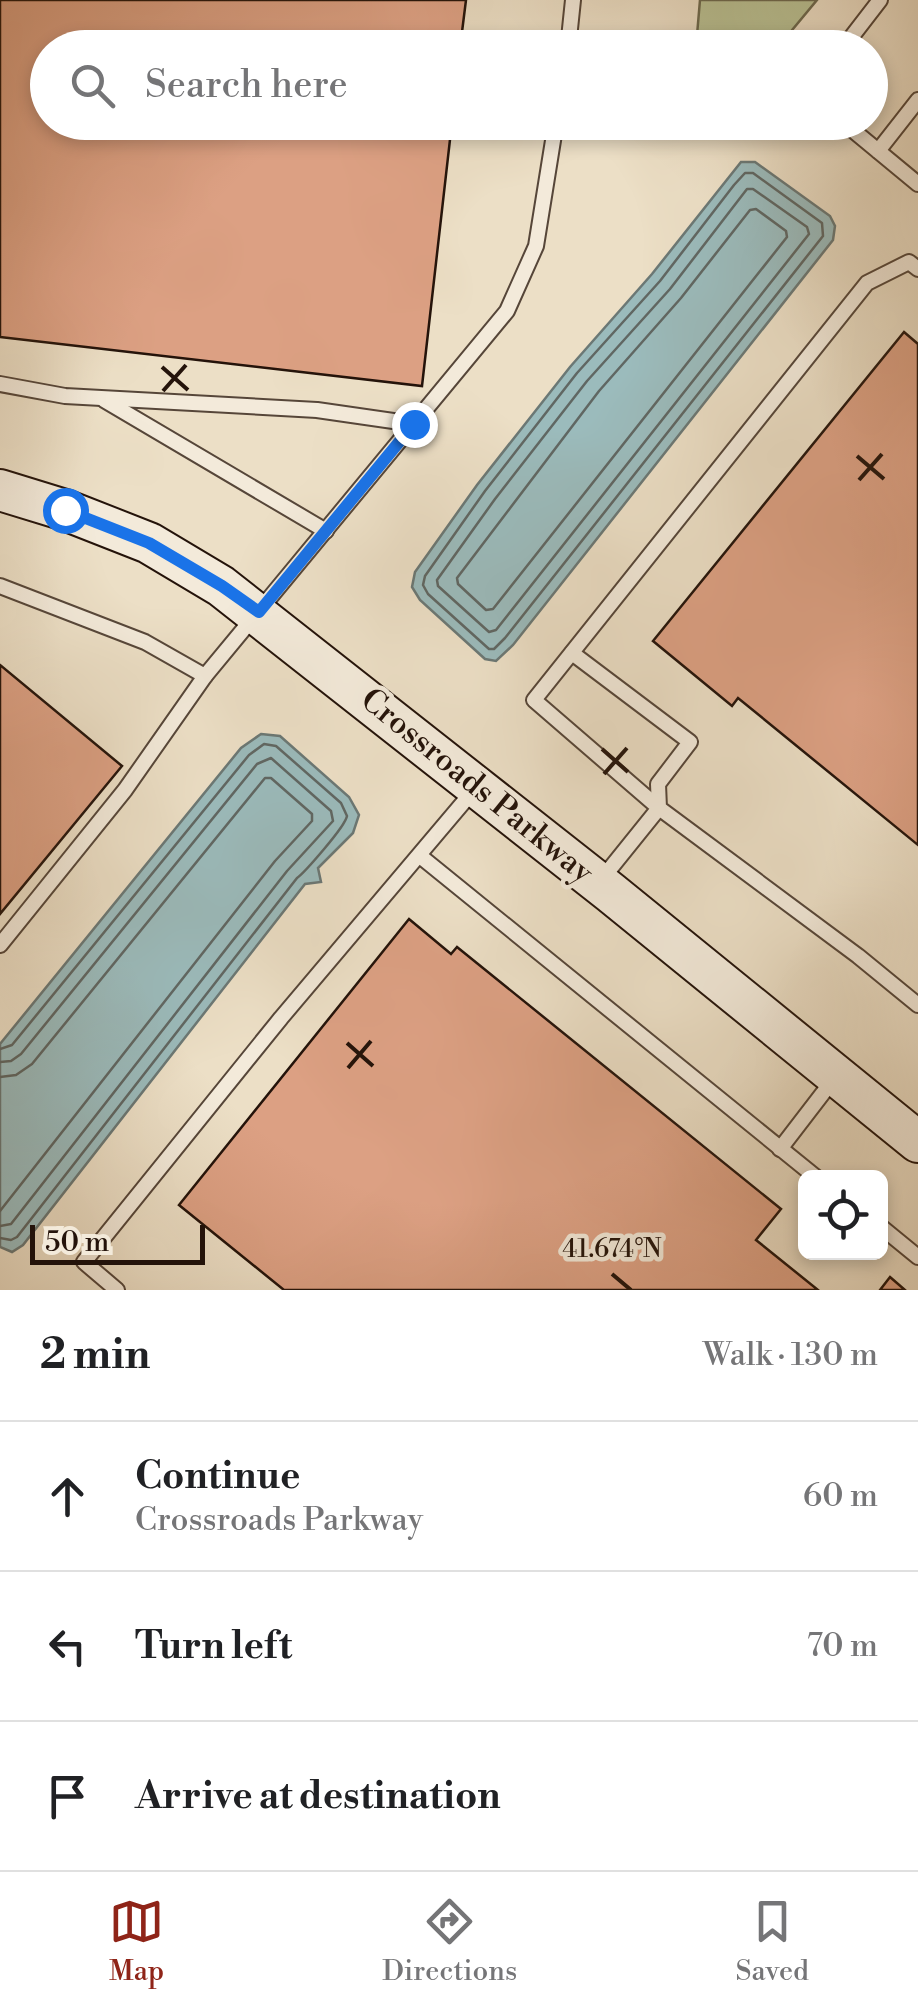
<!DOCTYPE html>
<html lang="en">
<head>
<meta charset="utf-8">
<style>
	:root { --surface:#fff; --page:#f2f2f2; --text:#202124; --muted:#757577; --line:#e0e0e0; --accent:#8f2418 }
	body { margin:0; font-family:"Libre Bodoni",serif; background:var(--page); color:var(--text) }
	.controls { position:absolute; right:30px; bottom:30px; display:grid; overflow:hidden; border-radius:15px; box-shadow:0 5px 15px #0003 }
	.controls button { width:90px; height:90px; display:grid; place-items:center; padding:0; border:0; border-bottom:2px solid var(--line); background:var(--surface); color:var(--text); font:50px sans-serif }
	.scale { position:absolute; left:30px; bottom:25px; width:175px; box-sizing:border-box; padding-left:10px; border:5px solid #24130a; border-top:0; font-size:28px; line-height:35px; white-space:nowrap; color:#24130a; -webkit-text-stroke:8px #f3eada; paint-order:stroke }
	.stop { position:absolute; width:30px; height:30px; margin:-22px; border:8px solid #1a73e8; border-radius:50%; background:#fff }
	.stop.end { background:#1a73e8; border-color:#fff; box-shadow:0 2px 10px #0008 }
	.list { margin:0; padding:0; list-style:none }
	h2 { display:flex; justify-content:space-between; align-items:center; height:130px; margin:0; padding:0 40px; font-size:42px }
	h2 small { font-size:32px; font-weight:400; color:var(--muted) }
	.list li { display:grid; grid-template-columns:65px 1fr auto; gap:30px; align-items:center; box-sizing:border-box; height:150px; padding:0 40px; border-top:2px solid var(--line) }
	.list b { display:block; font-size:38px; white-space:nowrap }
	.list p { margin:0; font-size:32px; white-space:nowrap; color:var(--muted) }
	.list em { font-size:32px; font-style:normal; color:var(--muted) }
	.icon { flex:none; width:55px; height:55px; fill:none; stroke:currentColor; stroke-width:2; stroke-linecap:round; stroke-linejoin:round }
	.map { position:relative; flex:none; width:918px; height:1290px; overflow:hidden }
	.search { position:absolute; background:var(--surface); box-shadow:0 5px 15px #0003; left:30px; right:30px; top:30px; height:110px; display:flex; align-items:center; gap:25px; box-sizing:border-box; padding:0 35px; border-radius:55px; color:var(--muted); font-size:38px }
	.sheet { height:580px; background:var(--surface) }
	nav { display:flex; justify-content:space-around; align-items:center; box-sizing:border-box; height:140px; border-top:2px solid var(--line); background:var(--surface); font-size:28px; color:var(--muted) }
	nav a { display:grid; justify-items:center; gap:5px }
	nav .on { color:var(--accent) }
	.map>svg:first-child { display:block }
	.green { fill:#b9c194; stroke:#6e6a4f; stroke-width:2.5 }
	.water { fill:#9bbbbc; stroke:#6b7875; stroke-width:2.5 }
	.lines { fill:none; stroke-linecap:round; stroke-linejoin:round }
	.shore { stroke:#606763; stroke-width:2.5 }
	.building { fill:#dca083; stroke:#24130a; stroke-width:2.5 }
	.lane-casing { stroke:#564639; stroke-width:18 }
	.secondary-casing { stroke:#24130a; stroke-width:44 }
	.lane { stroke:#f3eada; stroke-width:14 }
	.secondary { stroke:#f3eada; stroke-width:40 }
	.route { stroke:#1a73e8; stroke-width:12 }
	.ticks { fill:none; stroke:#24130a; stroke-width:4 }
	.labels { text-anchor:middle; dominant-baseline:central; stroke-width:9; stroke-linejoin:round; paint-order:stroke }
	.street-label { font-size:32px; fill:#24130a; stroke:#f3eada }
	.ticks-label { font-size:25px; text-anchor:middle; fill:#24130a; stroke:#f3eada; stroke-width:9; stroke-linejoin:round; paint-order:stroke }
</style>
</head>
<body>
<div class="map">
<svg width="918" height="1290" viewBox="0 0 918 1290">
	<rect width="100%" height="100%" fill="#ecdfc6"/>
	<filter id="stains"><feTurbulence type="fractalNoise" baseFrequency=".002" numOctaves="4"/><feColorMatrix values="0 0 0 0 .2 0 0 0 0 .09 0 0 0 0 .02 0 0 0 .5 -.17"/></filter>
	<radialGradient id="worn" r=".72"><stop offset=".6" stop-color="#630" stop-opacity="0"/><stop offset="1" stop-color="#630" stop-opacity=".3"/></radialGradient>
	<!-- green -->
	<path class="green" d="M700 0H817L778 47H696Z"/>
	<!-- water -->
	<g class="water">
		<path d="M741 162H755L830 216 835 226 833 240 513 645 496 661 485 659 420 600 412 587 415 572 477 485 570 367 652 274Z"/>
		<path d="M261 734 280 736 349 797 359 815 353 833 318 868 321 882 305 884 23 1245 12 1252 0 1247V1044L241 748Z"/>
	</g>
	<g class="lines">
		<!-- shore -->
		<g class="shore">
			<path d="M753 173 822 223 823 236 505 638 494 649H489L428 594 423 585 425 576 485 491 577 373 660 281 734 185 745 173Z"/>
			<path d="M747 189H753L807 227 809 234 496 630 489 632 438 586 437 580 495 499 587 381 670 289Z"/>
			<path d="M756 209 786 231 787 237 493 609 486 610 458 584 457 578 599 391 681 298 750 210Z"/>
			<path d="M0 1049 12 1045 249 755 264 744 276 746 341 803 347 816C345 827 304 873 297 878L17 1237 11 1240 0 1238"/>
			<path d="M0 1062 11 1061 21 1054 257 764 271 758 331 811 333 821 287 871 11 1224 0 1226"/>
			<path d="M0 1077 16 1075 32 1064 265 778H271L312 814V821L275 861 0 1211"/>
		</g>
	</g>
	<!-- building -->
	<g class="building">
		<path d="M0 0H466L460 48H48V122H452L422 386 0 337Z"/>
		<path d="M904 332 918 344V845L738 698 732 706 653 641Z"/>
		<path d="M0 665 122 766 0 914Z"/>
		<path d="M409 919 451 954 457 947 781 1209 756 1240 818 1290H284L179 1205Z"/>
		<path d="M890 1277 905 1290H880Z"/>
	</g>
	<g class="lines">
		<defs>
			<g id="lane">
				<path d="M568 48 573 0"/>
				<path d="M843 48 880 0"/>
				<path d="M843 122 918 184"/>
				<path d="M878 151 918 100"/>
				<path d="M0 384 65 396 317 410 414 424"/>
				<path d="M104 400 326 531"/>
				<path d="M0 586 145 642 205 676 507 311 536 246 556 122"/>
				<path d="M572 653 690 742 658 784 659 808 858 956 918 1005"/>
				<path d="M420 856 817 1178"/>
				<path d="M601 880 659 808 534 700 867 283 909 262 918 269"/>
				<path d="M0 945 125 790 205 676"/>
				<path d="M780 1149 833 1080"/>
				<path d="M880 1226 918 1257"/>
				<path d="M117 1290 84 1262 281 1018 473 791"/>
			</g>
			<path id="secondary" d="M0 490 65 510 149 543 221 586 610 892 918 1142"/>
		</defs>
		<!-- lane casing -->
		<use href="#lane" class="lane-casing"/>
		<!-- secondary casing -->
		<use href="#secondary" class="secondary-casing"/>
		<!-- lane -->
		<use href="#lane" class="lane"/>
		<!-- secondary -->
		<use href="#secondary" class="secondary"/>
	</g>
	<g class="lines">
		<!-- route -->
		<path class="route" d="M65 510 149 543 222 586 259 612 414 424"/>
	</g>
	<!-- ticks -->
	<path class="ticks" d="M162 367 188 390M163 391 186 365M857 456 884 479M859 480 882 454M602 749 628 772M604 774 627 748M347 1043 373 1066M348 1068 371 1041M612 1274 631 1290"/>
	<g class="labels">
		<!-- street labels -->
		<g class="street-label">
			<text transform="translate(477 786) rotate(39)">Crossroads Parkway</text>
		</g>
	</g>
	<g class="ticks-label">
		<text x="612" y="1257">41.674°N</text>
	</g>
	<rect width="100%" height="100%" filter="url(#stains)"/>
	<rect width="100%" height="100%" fill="url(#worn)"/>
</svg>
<div class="controls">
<button><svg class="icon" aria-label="locate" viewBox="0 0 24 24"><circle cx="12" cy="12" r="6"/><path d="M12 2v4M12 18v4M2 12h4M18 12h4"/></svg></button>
</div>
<div class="scale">50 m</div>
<div class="stop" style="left:65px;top:510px"></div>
<div class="stop end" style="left:414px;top:424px"></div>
<div class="search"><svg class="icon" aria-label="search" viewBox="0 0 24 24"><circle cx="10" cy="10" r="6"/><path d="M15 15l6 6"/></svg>Search here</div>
</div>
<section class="sheet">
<h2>2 min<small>Walk · 130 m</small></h2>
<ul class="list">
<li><svg class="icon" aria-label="ahead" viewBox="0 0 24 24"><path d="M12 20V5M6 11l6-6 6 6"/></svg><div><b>Continue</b><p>Crossroads Parkway</p></div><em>60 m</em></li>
<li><svg class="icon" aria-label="left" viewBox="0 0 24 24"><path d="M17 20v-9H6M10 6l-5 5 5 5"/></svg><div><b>Turn left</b></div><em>70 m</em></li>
<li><svg class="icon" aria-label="arrive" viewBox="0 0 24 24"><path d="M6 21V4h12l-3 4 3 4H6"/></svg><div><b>Arrive at destination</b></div></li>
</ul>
</section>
<nav>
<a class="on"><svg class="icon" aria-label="map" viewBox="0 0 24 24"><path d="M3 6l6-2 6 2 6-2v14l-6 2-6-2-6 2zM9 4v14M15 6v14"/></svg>Map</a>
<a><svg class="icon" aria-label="directions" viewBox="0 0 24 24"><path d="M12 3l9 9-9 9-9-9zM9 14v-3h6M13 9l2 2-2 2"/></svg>Directions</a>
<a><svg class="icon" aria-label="saved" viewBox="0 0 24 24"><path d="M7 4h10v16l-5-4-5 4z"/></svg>Saved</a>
</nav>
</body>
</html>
